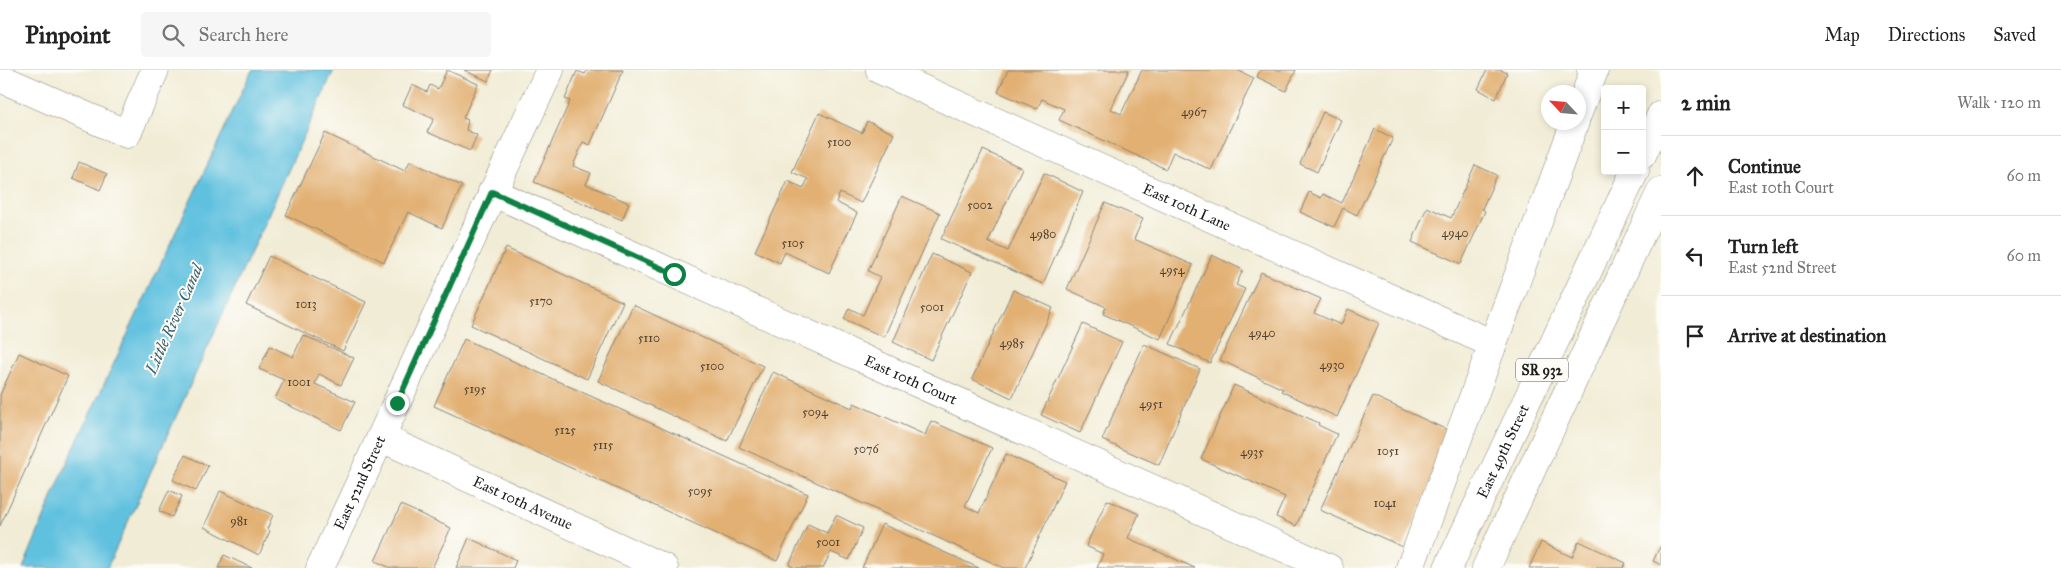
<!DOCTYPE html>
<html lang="en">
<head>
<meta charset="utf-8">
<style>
	:root { --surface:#fff; --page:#f6f6f6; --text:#222; --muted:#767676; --line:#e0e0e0 }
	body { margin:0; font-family:"IM FELL Great Primer",serif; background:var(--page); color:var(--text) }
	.controls { position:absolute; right:15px; top:15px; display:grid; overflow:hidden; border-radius:5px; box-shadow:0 2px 8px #0003 }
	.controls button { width:45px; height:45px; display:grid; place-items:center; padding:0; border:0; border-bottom:1px solid var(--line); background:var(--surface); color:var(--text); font:25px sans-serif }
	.compass { position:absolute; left:1541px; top:15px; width:45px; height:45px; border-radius:50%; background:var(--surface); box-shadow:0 2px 8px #0003; rotate:296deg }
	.stop { position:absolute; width:15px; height:15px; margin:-11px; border:4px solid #0b8043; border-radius:50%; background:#fff }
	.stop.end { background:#0b8043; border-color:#fff; box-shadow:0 1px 5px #0008 }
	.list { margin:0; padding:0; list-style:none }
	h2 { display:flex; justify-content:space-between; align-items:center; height:65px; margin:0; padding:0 20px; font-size:21px }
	h2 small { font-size:16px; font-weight:400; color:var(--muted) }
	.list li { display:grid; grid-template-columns:32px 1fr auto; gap:15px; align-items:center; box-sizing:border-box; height:80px; padding:0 20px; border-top:1px solid var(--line) }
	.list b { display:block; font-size:19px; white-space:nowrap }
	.list p { margin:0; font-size:16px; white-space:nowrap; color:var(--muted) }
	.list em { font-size:16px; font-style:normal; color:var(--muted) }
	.icon { flex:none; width:28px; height:28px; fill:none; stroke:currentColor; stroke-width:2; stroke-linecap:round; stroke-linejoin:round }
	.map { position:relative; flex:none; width:1661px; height:498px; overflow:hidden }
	header { display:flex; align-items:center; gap:30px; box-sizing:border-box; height:70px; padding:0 25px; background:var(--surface); border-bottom:1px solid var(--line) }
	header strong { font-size:24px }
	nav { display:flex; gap:28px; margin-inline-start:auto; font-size:18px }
	.search { width:350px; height:45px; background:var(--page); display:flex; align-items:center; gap:12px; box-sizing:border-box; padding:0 18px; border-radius:5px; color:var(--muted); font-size:19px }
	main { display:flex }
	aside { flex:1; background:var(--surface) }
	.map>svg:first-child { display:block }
	.water { fill:#60c1df; stroke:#3e6e7e }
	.building { fill:#e2b073 }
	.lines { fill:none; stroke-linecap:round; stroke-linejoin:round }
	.minor-casing { stroke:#868478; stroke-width:29 }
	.major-casing { stroke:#868478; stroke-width:29 }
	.minor { stroke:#fff; stroke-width:28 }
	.major { stroke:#fff; stroke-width:28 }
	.route { stroke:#0b8043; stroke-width:6 }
	.labels { text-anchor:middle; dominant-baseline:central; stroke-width:4; stroke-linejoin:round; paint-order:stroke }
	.number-label { font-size:12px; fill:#4e4132 }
	.shield { fill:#fdfcf7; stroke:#605f5e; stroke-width:1 }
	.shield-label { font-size:14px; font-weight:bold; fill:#1c1c1c }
	.street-label { font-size:15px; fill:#1c1c1c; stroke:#fdfcf7 }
	.water-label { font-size:16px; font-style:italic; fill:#375e6a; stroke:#fdfcf7 }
</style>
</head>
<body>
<header>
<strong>Pinpoint</strong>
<div class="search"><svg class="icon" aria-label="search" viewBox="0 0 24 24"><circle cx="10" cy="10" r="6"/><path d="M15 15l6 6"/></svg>Search here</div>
<nav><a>Map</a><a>Directions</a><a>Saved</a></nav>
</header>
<main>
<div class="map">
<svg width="1661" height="498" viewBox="0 0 1661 498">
	<rect width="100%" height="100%" fill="#fdfcf7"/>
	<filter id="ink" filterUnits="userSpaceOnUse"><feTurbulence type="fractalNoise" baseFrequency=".02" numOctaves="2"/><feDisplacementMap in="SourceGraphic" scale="10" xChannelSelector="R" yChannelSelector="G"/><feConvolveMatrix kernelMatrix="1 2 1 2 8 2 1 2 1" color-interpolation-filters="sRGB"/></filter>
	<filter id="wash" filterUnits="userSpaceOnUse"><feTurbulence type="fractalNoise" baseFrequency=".0096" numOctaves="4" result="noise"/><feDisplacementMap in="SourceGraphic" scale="20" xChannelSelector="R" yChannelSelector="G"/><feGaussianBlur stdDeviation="1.12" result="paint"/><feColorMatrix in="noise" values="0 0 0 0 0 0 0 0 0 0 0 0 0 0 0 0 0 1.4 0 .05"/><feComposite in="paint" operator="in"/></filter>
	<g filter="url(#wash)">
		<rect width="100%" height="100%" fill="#f1ecd5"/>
		<!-- water -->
		<path class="water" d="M252 0H334L107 498H23L65 397Z"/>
		<g id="blocks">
			<!-- building -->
			<g class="building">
				<path d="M447 0 478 14 463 48 468 50 466 60 477 65 470 81 427 62 434 49 403 35 412 15 427 22 430 15 438 19Z"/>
				<path d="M464 0H493L488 11Z"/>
				<path d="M587 0H623L590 75 583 72 573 96 591 103 586 114 629 133 622 150 534 112 570 31 565 29 577 1 585 4Z"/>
				<path d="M1008 0H1129L1111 39 1121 44 1142 0H1237L1254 8 1211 100 1173 82 1166 99 1059 50 1064 39 1042 29 1037 39 998 22Z"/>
				<path d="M1260 0H1296L1286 21 1257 7Z"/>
				<path d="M1487 0H1501L1507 3 1496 29 1478 19Z"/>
				<path d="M1323 42 1341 50 1317 102 1300 94Z"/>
				<path d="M819 43 862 63 867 51 894 64 861 133 840 123 836 132 857 143 829 203 785 182 780 193 755 181 788 111 803 119 808 109 792 102Z"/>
				<path d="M1375 59 1393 68 1357 145 1343 138 1334 157 1300 142 1309 122 1321 128 1323 124 1342 133Z"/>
				<path d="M325 63 405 101 410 91 462 116 442 158 408 142 384 192 286 145Z"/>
				<path d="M983 80 1022 98 988 172 1008 181 1044 103 1083 122 1043 214 941 169Z"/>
				<path d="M79 92 107 104 100 120 73 108Z"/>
				<path d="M1475 95 1497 105 1482 139 1485 141 1461 194 1412 172 1427 137 1451 148Z"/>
				<path d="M902 126 940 143 884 267 844 249 849 238 863 245 880 207 868 201Z"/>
				<path d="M1105 133 1143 149 1134 169 1193 195 1160 269 1103 244 1106 237 1067 219Z"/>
				<path d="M506 178 623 232 587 309 471 255Z"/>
				<path d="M932 184 972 202 931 290 893 272Z"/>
				<path d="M1212 185 1243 200 1236 215 1245 219 1210 293 1170 274Z"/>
				<path d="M269 186 366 232 343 281 246 235Z"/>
				<path d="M1261 202 1321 229 1314 243 1341 255 1348 239 1379 253 1337 347 1281 321 1283 319 1220 290Z"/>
				<path d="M1013 220 1053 238 1012 328 972 309Z"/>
				<path d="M633 235 763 296 727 371 598 311Z"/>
				<path d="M1083 254 1122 272 1080 363 1041 345Z"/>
				<path d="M303 265 354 288 341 315 319 304 315 314 355 332 341 360 275 329 284 310 259 299 270 276 293 287Z"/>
				<path d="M464 269 808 424 777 491 434 336Z"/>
				<path d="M1144 274 1200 299 1159 395 1102 370Z"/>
				<path d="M19 283 68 306 0 456V325Z"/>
				<path d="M773 302 852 338 854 333 925 365 931 351 992 378 965 436 979 443 1006 384 1065 411 1025 498H1004L739 377Z"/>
				<path d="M1234 315 1319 353 1318 355 1337 364 1296 456 1276 447 1285 427 1201 389Z"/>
				<path d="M1373 326 1454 363 1403 477 1320 440Z"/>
				<path d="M185 385 208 396 196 421 173 410Z"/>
				<path d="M169 420 182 426 172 447 159 441Z"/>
				<path d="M220 421 273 445 267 459 270 461 259 485 204 457Z"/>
				<path d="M1107 430 1139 444 1128 468 1195 498H1097L1103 484 1086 476Z"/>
				<path d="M401 435 451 458 432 498H391L375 491Z"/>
				<path d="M836 445 863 458 849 490 831 482 823 498H795L789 495 808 454 827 463Z"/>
				<path d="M882 454 979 498H862Z"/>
				<path d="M469 468 516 490 513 498H456Z"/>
				<path d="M1579 471 1626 493 1623 498H1529L1541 472 1572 487Z"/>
				<path d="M1661 475V495L1653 491Z"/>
				<path d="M224 485 252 498H218Z"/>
			</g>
		</g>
	</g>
	<g filter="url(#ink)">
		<use href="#blocks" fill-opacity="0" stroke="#868478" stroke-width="1"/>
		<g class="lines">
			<defs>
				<g id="minor">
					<path id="s1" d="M880 0 1493 274"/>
					<path d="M0 8 127 64 155 0"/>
					<path d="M1578 43 1594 1 1591 0"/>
					<path id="s2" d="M492 122 1329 498"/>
					<path id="s3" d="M382 368 664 498"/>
					<path id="s4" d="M320 498C398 333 472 165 550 0"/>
					<path d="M1410 498 1575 52"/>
				</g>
				<g id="major">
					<path d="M1642 85 1661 45"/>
					<path id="s5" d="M1448 498 1635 101"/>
					<path d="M1486 498 1661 121"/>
				</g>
			</defs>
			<!-- minor casing -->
			<use href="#minor" class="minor-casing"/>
			<!-- major casing -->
			<use href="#major" class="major-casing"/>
			<!-- minor -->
			<use href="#minor" class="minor"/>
			<!-- major -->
			<use href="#major" class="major"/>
		</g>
	</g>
	<g class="lines" filter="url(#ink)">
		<!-- route -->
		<path class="route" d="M397 333 492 122 674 204"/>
	</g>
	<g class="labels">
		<!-- number labels -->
		<g class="number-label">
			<text x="1194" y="42">4967</text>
			<text x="839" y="72">5100</text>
			<text x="980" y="135">5002</text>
			<text x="1455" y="163">4940</text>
			<text x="1043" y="164">4980</text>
			<text x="793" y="173">5105</text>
			<text x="1172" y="200">4954</text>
			<text x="541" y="231">5170</text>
			<text x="306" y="234">1013</text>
			<text x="932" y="237">5001</text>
			<text x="1262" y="263">4940</text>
			<text x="649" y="268">5110</text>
			<text x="1012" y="273">4985</text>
			<text x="1332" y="295">4930</text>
			<text x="712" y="296">5100</text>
			<text x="299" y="312">1001</text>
			<text x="475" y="319">5195</text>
			<text x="1151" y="334">4951</text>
			<text x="815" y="342">5094</text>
			<text x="565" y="360">5125</text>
			<text x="603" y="375">5115</text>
			<text x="866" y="379">5076</text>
			<text x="1388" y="381">1051</text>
			<text x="1252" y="382">4935</text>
			<text x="700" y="421">5095</text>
			<text x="1385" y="433">1041</text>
			<text x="239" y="451">981</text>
			<text x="828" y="472">5001</text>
		</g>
		<!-- shield labels -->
		<rect class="shield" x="1516" y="288.5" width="52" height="23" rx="4"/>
		<g class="shield-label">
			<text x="1542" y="300">SR 932</text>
		</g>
		<!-- street labels -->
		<g class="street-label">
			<text stroke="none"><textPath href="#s1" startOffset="336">East 10th Lane</textPath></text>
			<text stroke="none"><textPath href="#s2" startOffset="459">East 10th Court</textPath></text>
			<text stroke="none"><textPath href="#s5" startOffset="129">East 49th Street</textPath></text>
			<text stroke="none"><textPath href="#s4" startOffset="94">East 52nd Street</textPath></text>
			<text stroke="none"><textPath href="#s3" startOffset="155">East 10th Avenue</textPath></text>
		</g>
		<!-- water labels -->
		<g class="water-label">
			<text transform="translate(174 249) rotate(-66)">Little River Canal</text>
		</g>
	</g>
</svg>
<div class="controls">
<button>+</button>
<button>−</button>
</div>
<svg class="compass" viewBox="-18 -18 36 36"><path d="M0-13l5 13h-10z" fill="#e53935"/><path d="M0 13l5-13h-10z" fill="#767676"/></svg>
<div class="stop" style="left:674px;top:204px"></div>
<div class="stop end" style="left:397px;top:333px"></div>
</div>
<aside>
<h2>2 min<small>Walk · 120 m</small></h2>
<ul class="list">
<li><svg class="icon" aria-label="ahead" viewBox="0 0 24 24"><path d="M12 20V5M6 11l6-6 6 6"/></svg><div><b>Continue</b><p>East 10th Court</p></div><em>60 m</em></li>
<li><svg class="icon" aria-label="left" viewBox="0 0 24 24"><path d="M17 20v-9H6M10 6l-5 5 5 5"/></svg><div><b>Turn left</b><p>East 52nd Street</p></div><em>60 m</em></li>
<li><svg class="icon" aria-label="arrive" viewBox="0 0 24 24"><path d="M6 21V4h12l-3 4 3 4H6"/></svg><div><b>Arrive at destination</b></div></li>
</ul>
</aside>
</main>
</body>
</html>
